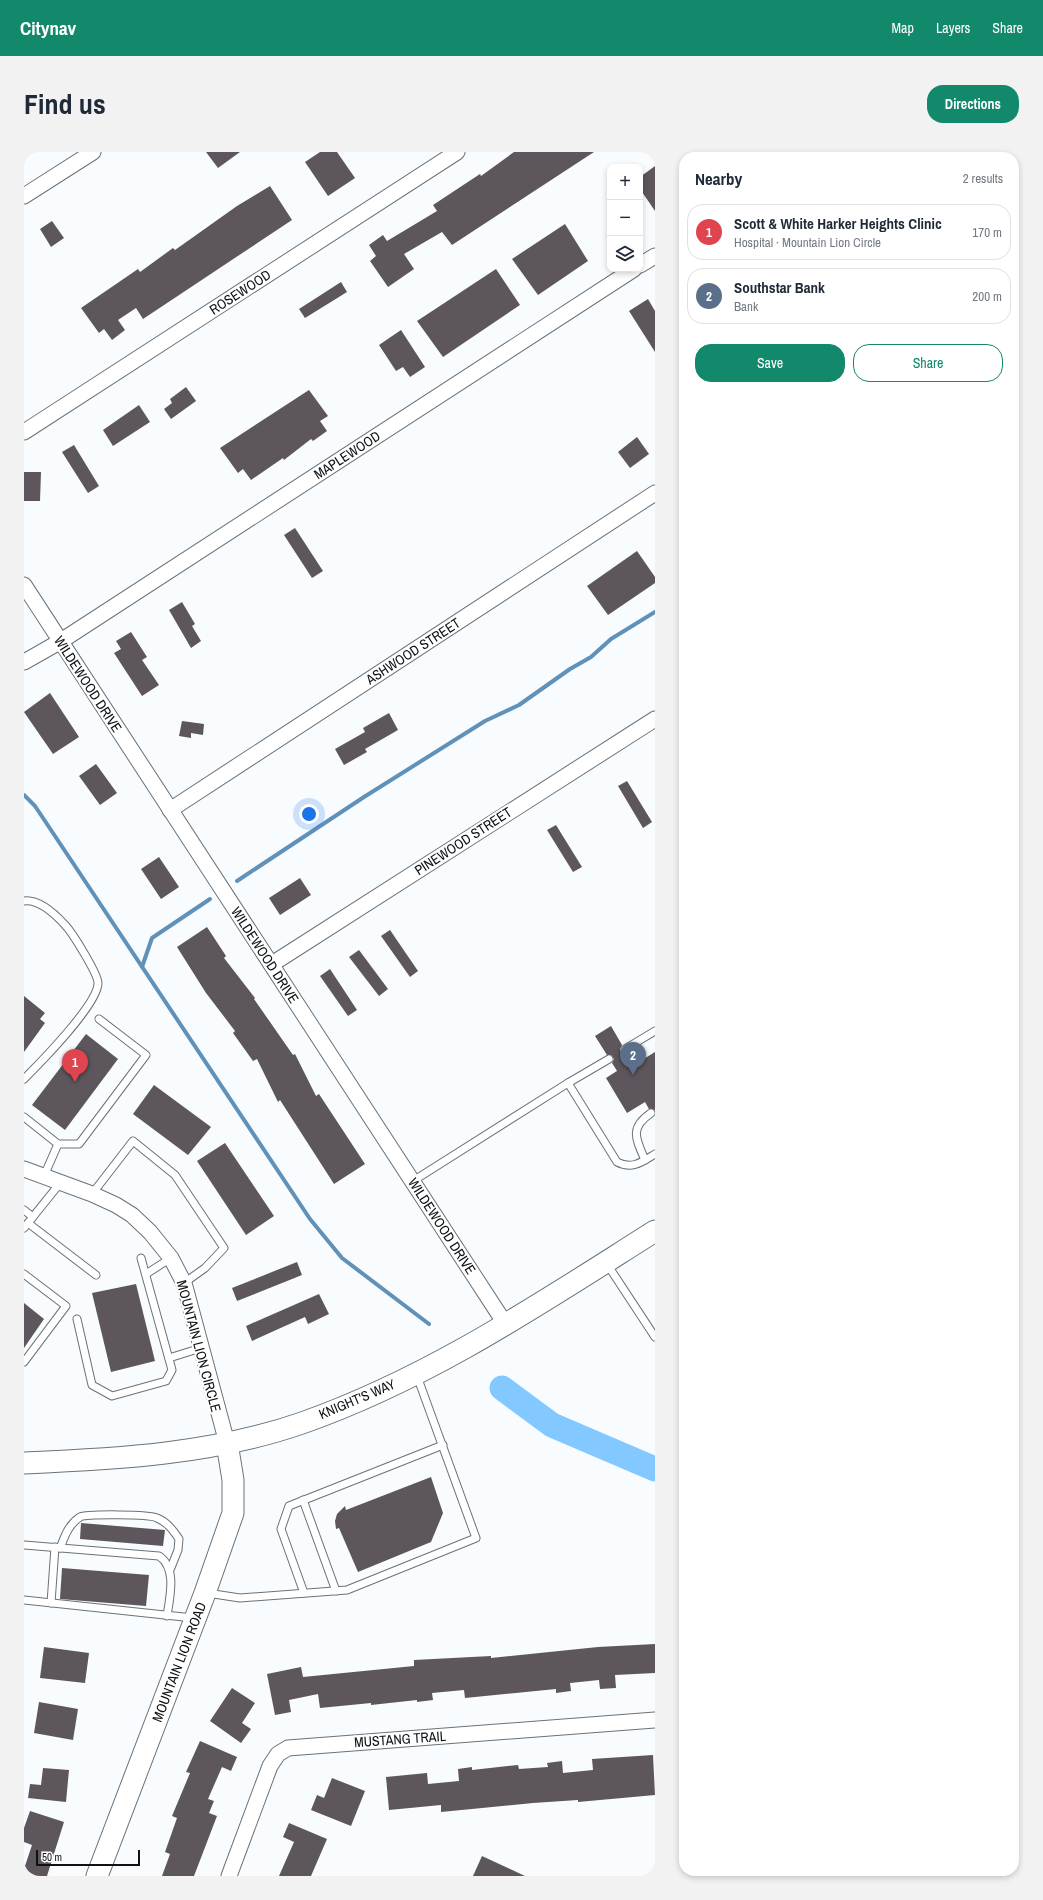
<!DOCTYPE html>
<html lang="en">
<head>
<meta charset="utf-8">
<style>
	:root { --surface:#fff; --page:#f2f2f3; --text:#1f2937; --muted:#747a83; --line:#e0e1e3; --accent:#13896b }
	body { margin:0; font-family:"Archivo Narrow",sans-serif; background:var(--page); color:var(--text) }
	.controls { position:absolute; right:12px; top:12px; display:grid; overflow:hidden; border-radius:8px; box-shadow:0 2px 6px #0003 }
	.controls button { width:36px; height:36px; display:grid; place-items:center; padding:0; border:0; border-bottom:1px solid var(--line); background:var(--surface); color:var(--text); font:20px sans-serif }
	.scale { position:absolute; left:12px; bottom:10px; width:104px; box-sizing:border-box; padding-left:4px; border:2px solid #0f1214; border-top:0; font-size:11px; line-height:14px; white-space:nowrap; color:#0f1214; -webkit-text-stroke:3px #fff; paint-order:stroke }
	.you { position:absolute; left:285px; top:662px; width:14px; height:14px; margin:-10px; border:3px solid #fff; border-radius:50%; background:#1a73e8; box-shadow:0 0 0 6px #1a73e833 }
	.badge { display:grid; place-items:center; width:26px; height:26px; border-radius:50%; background:var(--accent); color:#fff; font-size:13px; font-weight:700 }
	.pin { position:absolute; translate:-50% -33px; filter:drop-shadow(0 1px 2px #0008) }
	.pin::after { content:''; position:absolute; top:21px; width:14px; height:12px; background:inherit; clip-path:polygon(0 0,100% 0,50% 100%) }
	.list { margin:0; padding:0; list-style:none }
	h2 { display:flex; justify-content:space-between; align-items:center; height:52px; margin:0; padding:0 16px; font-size:17px }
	h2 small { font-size:13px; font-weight:400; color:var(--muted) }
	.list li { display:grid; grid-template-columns:26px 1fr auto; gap:12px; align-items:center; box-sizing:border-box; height:56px; margin:0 8px 8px; padding:0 8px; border:1px solid var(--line); border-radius:16px }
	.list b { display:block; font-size:15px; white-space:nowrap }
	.list p { margin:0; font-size:13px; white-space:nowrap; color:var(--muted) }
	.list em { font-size:13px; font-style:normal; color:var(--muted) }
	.actions { display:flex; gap:8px; padding:12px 16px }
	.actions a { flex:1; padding:9px 0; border:1px solid var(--accent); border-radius:16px; text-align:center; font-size:14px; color:var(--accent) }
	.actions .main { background:var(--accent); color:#fff }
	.icon { flex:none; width:22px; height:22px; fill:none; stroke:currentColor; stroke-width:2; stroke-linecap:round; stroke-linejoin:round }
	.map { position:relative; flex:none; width:631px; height:1724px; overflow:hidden; border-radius:16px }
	header { display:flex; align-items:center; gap:24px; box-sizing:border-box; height:56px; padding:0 20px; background:var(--accent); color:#fff }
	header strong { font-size:19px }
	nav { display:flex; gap:22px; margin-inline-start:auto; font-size:14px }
	.intro { display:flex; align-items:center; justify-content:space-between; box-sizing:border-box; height:96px; padding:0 24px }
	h1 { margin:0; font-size:28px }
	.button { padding:10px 18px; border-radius:16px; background:var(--accent); color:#fff; font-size:14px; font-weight:700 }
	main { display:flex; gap:24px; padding:0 24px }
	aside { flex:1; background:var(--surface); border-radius:16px; box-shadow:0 2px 6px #0003 }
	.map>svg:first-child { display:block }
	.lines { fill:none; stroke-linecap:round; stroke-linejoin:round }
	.stream { stroke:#6091b8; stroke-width:4 }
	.river { stroke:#83c8ff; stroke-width:25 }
	.building { fill:#5d565c }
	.lane-casing { stroke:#6a7278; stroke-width:9 }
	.street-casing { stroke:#6a7278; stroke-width:17 }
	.secondary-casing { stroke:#6a7278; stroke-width:23 }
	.lane { stroke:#fff; stroke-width:7 }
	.street { stroke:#fff; stroke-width:15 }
	.secondary { stroke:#fff; stroke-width:21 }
	.labels { text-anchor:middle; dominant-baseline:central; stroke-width:4; stroke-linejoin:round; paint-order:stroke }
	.street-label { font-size:14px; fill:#0f1214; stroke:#fff }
</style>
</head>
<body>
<header>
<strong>Citynav</strong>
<nav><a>Map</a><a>Layers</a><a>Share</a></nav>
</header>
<div class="intro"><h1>Find us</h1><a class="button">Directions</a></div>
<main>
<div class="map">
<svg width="631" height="1724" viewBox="0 0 631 1724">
	<rect width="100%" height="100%" fill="#f8fcff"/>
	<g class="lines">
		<!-- stream -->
		<g class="stream">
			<path d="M0 643 11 654 286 1067 318 1106 405 1172"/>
			<path d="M213 729 340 645 461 569 495 553 546 517 567 505 587 487 631 460"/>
			<path d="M118 815 128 786 186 747"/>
		</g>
		<!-- river -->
		<path class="river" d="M478 1236 528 1273 631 1317"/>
	</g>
	<!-- building -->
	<g class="building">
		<path d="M182 0H216L194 16Z"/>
		<path d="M296 0H313L331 26 304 44 281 10Z"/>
		<path d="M490 0H570L428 93 418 80 380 102 390 117 364 135 346 109 352 104 345 93 359 83 363 89 413 59 409 53 456 22 457 24Z"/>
		<path d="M631 14V59L616 37V25Z"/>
		<path d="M246 34 268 68 119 167 112 156 94 168 101 178 88 188 80 177 75 181 57 156 114 117 116 120 149 96 151 98 213 54Z"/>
		<path d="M28 69 40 86 27 95 16 77Z"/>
		<path d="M541 72 564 109 514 143 488 107Z"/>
		<path d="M472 117 496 153 419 205 393 169Z"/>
		<path d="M317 130 323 140 281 166 275 157Z"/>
		<path d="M624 147 631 159V200L605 159Z"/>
		<path d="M377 178 401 215 386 225 379 215 372 219 355 193Z"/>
		<path d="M162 235 172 249 147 267 140 257 148 251 146 247Z"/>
		<path d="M285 238 304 264 296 269 303 279 289 289 287 287 260 308 259 306 227 328 219 317 214 321 196 296Z"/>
		<path d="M115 253 126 270 89 294 79 278Z"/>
		<path d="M613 285 625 302 606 316 594 300Z"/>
		<path d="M50 293 75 334 64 341 38 300Z"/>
		<path d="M0 320H17L16 349H0Z"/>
		<path d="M271 376 299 419 288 426 260 383Z"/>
		<path d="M613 399 631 425V431L584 463 563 434Z"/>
		<path d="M158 450 171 472 168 474 177 489 167 496 145 458Z"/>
		<path d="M107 480 123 505 118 508 135 533 118 544 90 501 97 497 92 489Z"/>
		<path d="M26 541 55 585 29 602 0 560Z"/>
		<path d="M365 561 374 578 341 597 343 600 320 613 311 597 341 580 339 576Z"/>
		<path d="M158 569 180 572 179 583 167 581V586L155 584Z"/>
		<path d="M72 612 93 641 76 653 55 624Z"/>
		<path d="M603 629 628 670 619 676 594 634Z"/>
		<path d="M532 673 558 715 549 720 523 678Z"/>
		<path d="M135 705 155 735 137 747 117 717Z"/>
		<path d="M276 726 287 743 256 763 245 746Z"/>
		<path d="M183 775 202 804 200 806 231 846 230 847 269 903 271 902 292 944 295 942 341 1012 310 1032 256 948 254 950 233 907 229 909 209 881 211 879 182 841 153 795Z"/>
		<path d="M366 778 394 819 386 825 357 784Z"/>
		<path d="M335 798 364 837 355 844 325 805Z"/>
		<path d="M306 817 333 858 324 864 296 824Z"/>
		<path d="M0 844 21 861 16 867 21 871 0 900Z"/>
		<path d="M587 874 598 893 596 897 597 900 603 901 610 913 631 900V958L625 957 621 950 603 961 582 926 593 919 588 911 590 907 587 903H583L571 884Z"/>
		<path d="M62 882 94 907 41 978 8 953Z"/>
		<path d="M130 933 187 975 164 1003 109 962Z"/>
		<path d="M201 991 250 1064 222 1083 173 1009Z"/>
		<path d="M273 1110 278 1123 213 1149 208 1136Z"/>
		<path d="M112 1132 131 1209 87 1220 68 1141Z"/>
		<path d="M295 1142 305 1162 284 1172 281 1165 228 1189 222 1174Z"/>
		<path d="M0 1151 20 1167 0 1196Z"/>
		<path d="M407 1325 419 1361 407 1390 334 1420 315 1376 312 1377 311 1369 313 1362 321 1354 322 1358Z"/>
		<path d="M57 1371 141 1378 139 1394 56 1387Z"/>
		<path d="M38 1416 125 1423 122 1454 36 1447Z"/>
		<path d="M631 1492V1521L591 1523 592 1536 576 1537 575 1528 546 1531 547 1539 532 1541V1537L441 1546 440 1538 408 1541 409 1548 393 1550V1548L347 1553V1551L296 1556 294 1542 265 1548 267 1560 251 1563 243 1522 277 1515 279 1525 390 1514V1508L467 1504V1506L574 1495Z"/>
		<path d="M20 1495 65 1501 61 1531 16 1526Z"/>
		<path d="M208 1536 231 1551 218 1571 227 1577 217 1591 186 1569Z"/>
		<path d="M15 1550 54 1557 49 1588 10 1581Z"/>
		<path d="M176 1589 213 1605 207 1619 198 1615 184 1647 190 1649 185 1661 193 1664 170 1724H138L146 1702 141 1700 153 1666 148 1664 166 1621 162 1620Z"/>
		<path d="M629 1603 631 1643 554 1650V1648L509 1651 417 1660V1653L365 1658 362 1625 403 1621 404 1632 435 1629 434 1617 448 1615V1618L494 1613 495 1617 524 1615 523 1611 538 1609 539 1621 569 1618 568 1607Z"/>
		<path d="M19 1616 45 1618 42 1650 4 1646 6 1632 17 1633Z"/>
		<path d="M308 1626 341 1639 327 1674 287 1658 293 1643 300 1646Z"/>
		<path d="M6 1659 40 1670 23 1724H0V1717L8 1693 0 1690V1676Z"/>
		<path d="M265 1671 303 1687 287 1724H255L270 1690 259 1685Z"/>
		<path d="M458 1704 501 1724H449Z"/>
	</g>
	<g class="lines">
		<defs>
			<g id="lane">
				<path d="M0 749C15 747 31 762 41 773 48 780 74 822 74 831 74 852 16 911 0 927"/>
				<path d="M601 897 631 879"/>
				<path d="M544 931 585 907"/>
				<path d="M0 965 34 992H55L122 903 75 867"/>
				<path d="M621 1008C612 987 605 976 627 961"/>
				<path d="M20 1024 34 992"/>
				<path d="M389 1029 544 931 593 1010C608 1018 618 1010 631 1002"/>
				<path d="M68 1042 109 989 151 1023 200 1096 181 1116 160 1131"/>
				<path d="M0 1058 9 1065"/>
				<path d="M4 1071 72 1123"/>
				<path d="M0 1076 37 1030"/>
				<path d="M583 1112 631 1185"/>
				<path d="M0 1122 42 1154 0 1210"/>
				<path d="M122 1122 147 1106"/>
				<path d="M53 1167 68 1233 88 1244 142 1229 148 1218 117 1106"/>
				<path d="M145 1206 177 1196"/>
				<path d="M279 1348 312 1439"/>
				<path d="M0 1393 135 1404C153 1416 146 1444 143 1464"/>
				<path d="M36 1396C41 1384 44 1373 56 1365 62 1362 125 1362 133 1366 143 1370 149 1378 155 1387L154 1398 146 1418"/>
				<path d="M183 1441 216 1446 323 1438 452 1386 393 1224"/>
				<path d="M280 1441 257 1377 265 1354 419 1293"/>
				<path d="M0 1448 169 1466"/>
				<path d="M27 1451 31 1395"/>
			</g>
			<g id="street">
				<path d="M0 44 69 0"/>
				<path d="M616 113 631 104"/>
				<path d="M0 280 433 0"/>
				<path d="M0 433 482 1173"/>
				<path d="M0 510 37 489 610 117"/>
				<path d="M146 658 631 341"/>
				<path d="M248 812 631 567"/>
				<path d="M0 1017 68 1042 92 1053 108 1063 126 1080 147 1106 160 1131 203 1291"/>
				<path d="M205 1724 246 1614 254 1602 264 1596 631 1568"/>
			</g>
			<g id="secondary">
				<path d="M0 1311C93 1307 189 1302 278 1271 406 1226 517 1151 631 1079"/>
				<path d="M73 1724 181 1441 209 1361V1328L203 1291"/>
			</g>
		</defs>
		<!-- lane casing -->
		<use href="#lane" class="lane-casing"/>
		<!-- street casing -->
		<use href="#street" class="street-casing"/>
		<!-- secondary casing -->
		<use href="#secondary" class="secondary-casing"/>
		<!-- lane -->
		<use href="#lane" class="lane"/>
		<!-- street -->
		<use href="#street" class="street"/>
		<!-- secondary -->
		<use href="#secondary" class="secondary"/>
	</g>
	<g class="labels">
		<!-- street labels -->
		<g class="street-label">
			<text transform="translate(216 140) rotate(-33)">ROSEWOOD</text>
			<text transform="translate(323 303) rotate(-33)">MAPLEWOOD</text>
			<text transform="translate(389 499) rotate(-33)">ASHWOOD STREET</text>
			<text transform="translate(64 532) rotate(57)">WILDEWOOD DRIVE</text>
			<text transform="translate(439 689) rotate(-33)">PINEWOOD STREET</text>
			<text transform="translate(241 803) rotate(57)">WILDEWOOD DRIVE</text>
			<text transform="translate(418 1074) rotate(57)">WILDEWOOD DRIVE</text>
			<text transform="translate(175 1194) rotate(75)">MOUNTAIN LION CIRCLE</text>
			<text transform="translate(333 1247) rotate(-23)">KNIGHT'S WAY</text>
			<text transform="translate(155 1510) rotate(-69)">MOUNTAIN LION ROAD</text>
			<text transform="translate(376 1587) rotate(-4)">MUSTANG TRAIL</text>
		</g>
	</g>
</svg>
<div class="controls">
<button>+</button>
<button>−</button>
<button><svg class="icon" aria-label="layers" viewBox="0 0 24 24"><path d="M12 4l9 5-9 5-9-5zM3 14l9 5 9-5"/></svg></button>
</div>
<div class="scale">50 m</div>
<div class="you"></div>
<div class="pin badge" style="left:51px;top:930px;background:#e0444e">1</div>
<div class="pin badge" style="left:609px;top:923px;background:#5c6f8a">2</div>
</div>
<aside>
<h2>Nearby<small>2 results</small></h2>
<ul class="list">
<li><span class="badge" style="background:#e0444e">1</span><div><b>Scott &amp; White Harker Heights Clinic</b><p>Hospital · Mountain Lion Circle</p></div><em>170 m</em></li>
<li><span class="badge" style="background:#5c6f8a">2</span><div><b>Southstar Bank</b><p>Bank</p></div><em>200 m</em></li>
</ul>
<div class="actions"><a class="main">Save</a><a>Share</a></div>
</aside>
</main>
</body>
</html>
